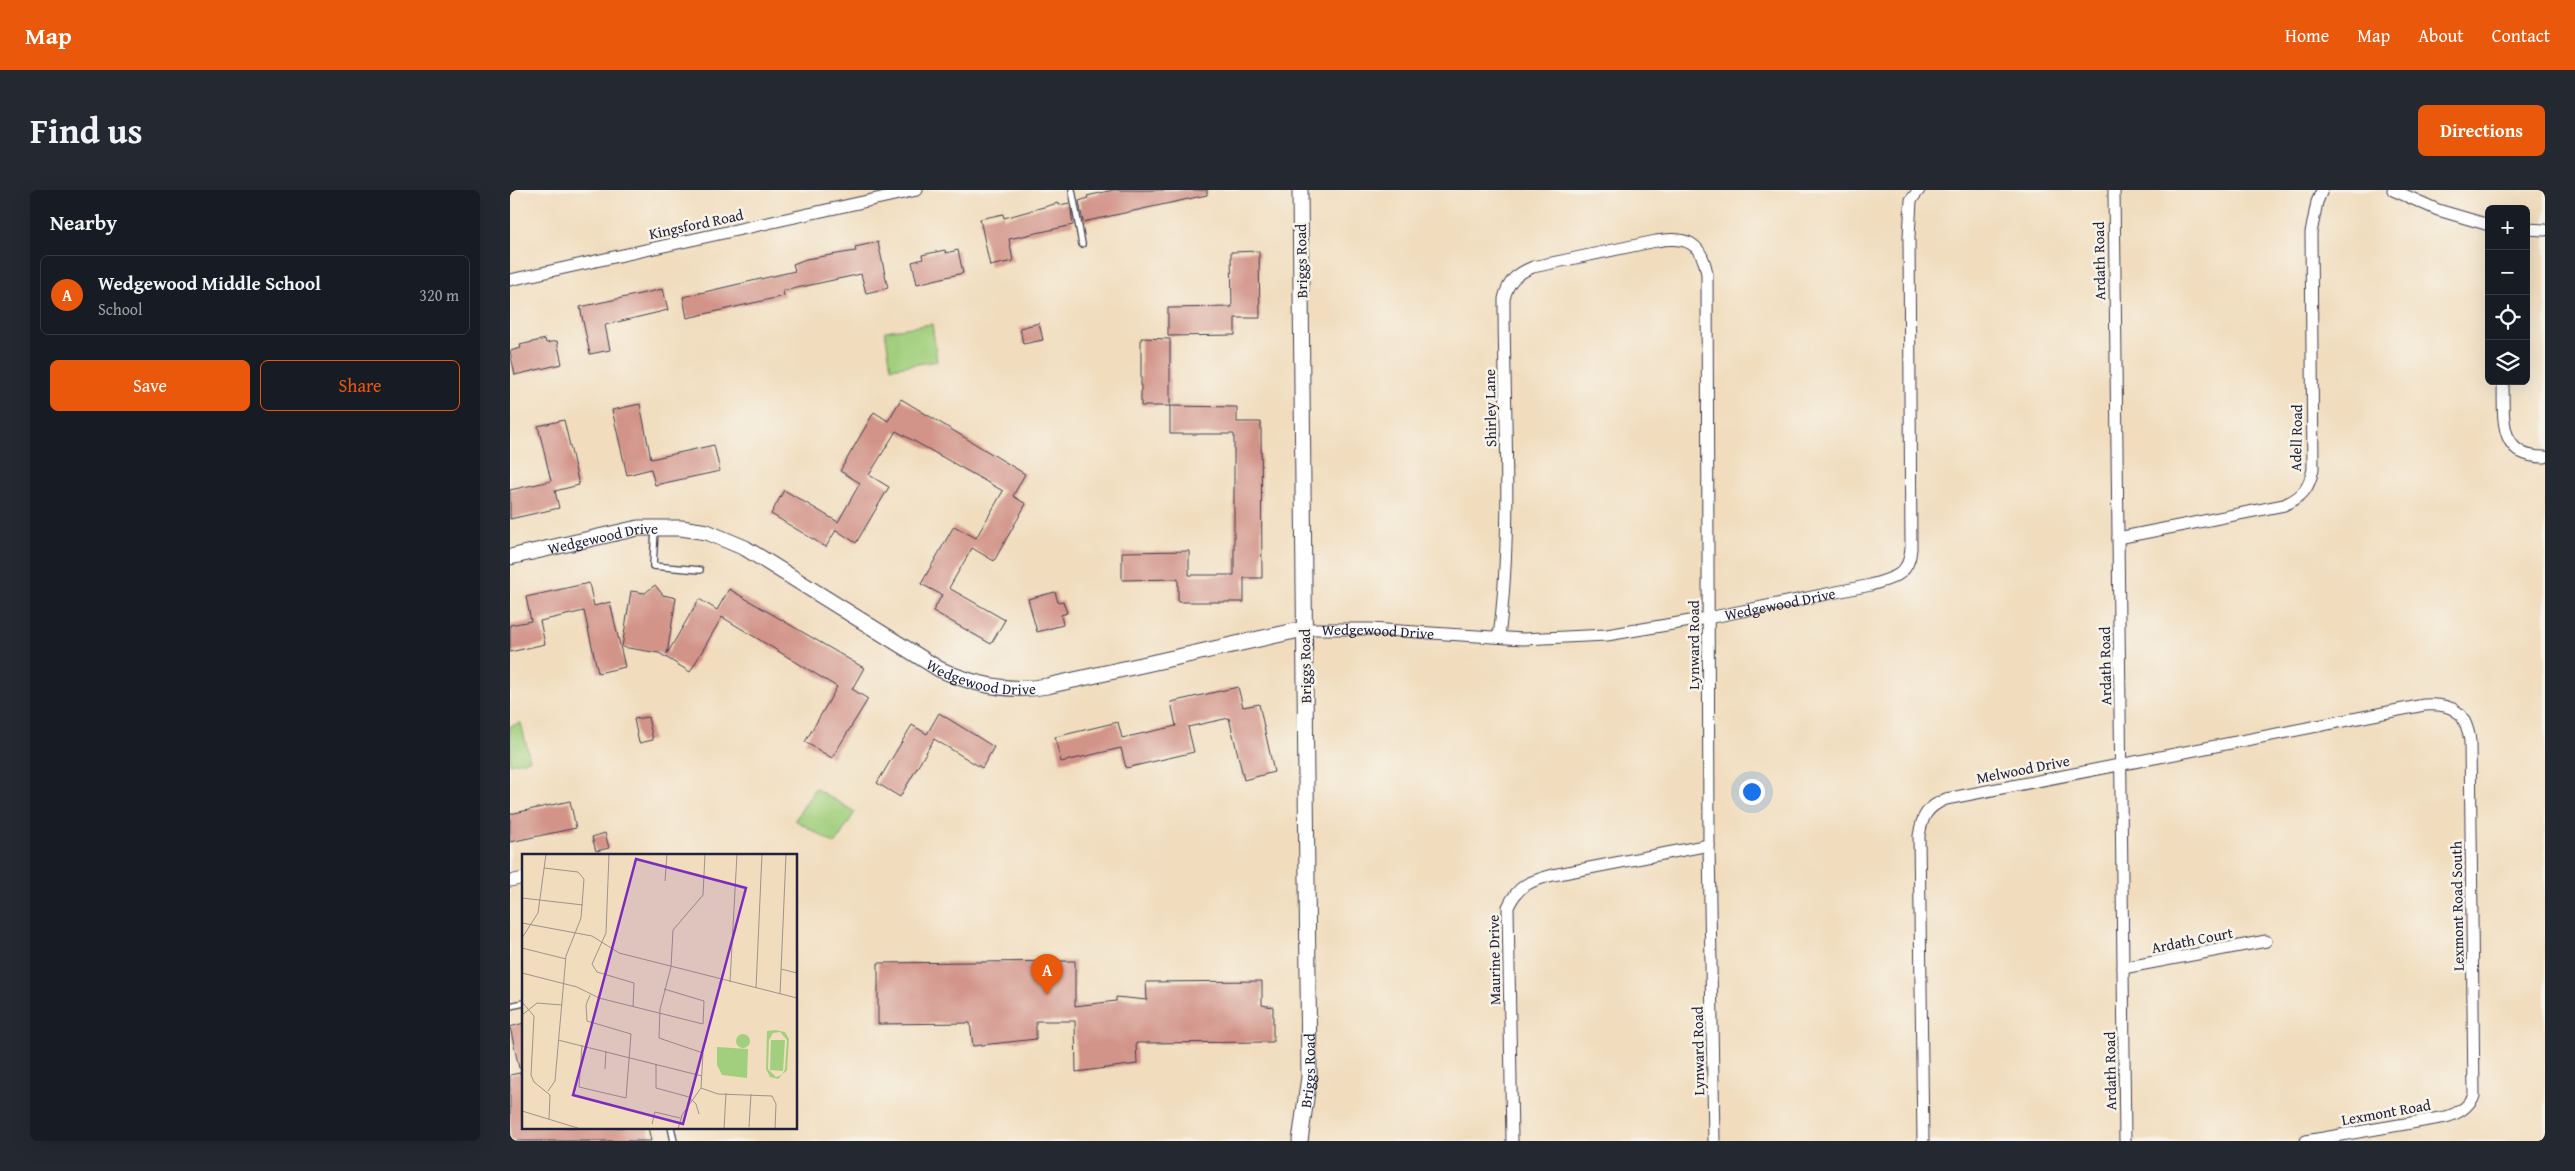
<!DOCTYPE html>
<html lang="en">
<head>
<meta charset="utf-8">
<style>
	:root { --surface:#171b24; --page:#242831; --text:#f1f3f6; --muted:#9ea1a6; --line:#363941; --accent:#ea580c }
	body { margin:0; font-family:"Gentium Book Plus",serif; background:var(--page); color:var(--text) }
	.controls { position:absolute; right:15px; top:15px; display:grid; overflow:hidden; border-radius:8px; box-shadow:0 5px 20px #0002 }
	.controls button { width:45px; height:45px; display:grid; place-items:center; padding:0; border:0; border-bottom:1px solid var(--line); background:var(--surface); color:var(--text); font:25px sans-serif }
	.you { position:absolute; left:1241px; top:601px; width:18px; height:18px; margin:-12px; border:4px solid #fff; border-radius:50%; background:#1a73e8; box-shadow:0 0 0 8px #1a73e833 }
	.badge { display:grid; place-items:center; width:32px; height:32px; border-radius:50%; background:var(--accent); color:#fff; font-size:16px; font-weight:700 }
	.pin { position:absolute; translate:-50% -41px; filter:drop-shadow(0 1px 2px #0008) }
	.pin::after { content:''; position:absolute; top:26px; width:18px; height:15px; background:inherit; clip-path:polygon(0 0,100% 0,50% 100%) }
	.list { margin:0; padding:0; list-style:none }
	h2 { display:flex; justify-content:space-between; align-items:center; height:65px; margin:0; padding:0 20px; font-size:21px }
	h2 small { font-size:16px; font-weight:400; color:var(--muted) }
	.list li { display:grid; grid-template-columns:32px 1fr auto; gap:15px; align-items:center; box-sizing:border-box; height:80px; margin:0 10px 10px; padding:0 10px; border:1px solid var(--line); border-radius:8px }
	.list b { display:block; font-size:19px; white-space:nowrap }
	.list p { margin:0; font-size:16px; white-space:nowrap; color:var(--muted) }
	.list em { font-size:16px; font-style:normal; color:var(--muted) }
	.actions { display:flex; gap:10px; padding:15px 20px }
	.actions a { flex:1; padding:11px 0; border:1px solid var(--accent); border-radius:8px; text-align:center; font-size:18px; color:var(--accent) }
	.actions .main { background:var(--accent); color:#fff }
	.icon { flex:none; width:28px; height:28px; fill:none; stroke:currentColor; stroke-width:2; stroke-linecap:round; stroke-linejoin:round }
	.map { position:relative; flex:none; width:2035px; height:951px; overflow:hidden; border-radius:8px }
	header { display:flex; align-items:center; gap:30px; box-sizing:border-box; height:70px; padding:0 25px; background:var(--accent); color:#fff }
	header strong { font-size:24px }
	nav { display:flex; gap:28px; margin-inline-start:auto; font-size:18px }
	.intro { display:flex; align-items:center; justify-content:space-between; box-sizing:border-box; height:120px; padding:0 30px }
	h1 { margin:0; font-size:35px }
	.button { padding:12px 22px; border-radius:8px; background:var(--accent); color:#fff; font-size:18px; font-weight:700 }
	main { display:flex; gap:30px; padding:0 30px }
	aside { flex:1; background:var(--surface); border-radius:8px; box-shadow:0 5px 20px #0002 }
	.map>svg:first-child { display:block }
	.green { fill:#a1cf7d; stroke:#62785c }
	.building { fill:#d29388 }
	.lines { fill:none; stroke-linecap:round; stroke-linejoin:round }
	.service-casing { stroke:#413e4f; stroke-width:8 }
	.minor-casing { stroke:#413e4f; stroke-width:13 }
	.tertiary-casing { stroke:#413e4f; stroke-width:17 }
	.service { stroke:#fff; stroke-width:5.5 }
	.minor { stroke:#fff; stroke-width:11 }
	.tertiary { stroke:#fff; stroke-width:15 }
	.labels { text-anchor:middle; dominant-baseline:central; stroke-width:5; stroke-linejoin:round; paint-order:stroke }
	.street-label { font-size:15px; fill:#22223b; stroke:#f7f3e8 }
	.inset-road { fill:none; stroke:#9e928a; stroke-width:1 }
	.view { fill:#7b2cbf; fill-opacity:0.15; stroke:#7b2cbf; stroke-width:2.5 }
	.inset-edge { fill:none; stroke:#22223b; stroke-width:2.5 }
</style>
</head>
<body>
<header>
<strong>Map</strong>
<nav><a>Home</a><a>Map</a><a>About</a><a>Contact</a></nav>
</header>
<div class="intro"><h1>Find us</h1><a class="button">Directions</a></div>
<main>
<aside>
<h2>Nearby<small></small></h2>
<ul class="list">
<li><span class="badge">A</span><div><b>Wedgewood Middle School</b><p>School</p></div><em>320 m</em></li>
</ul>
<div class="actions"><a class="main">Save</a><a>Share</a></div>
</aside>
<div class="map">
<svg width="2035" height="951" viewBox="0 0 2035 951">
	<rect width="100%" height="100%" fill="#f7f3e8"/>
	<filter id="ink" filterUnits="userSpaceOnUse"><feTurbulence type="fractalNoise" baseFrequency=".02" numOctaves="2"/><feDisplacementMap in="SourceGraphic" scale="10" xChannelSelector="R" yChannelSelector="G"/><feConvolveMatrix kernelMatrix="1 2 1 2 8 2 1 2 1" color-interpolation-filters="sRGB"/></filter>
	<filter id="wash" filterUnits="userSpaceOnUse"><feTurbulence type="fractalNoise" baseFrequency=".0096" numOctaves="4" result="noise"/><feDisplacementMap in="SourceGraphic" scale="20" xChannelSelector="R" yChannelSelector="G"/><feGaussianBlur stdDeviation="1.12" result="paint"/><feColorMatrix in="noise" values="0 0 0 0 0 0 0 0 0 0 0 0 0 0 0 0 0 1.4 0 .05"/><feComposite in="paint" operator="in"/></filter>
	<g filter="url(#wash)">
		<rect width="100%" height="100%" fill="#f1ddbe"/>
		<!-- green -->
		<g class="green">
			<path d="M422 134 427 171 381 178 375 141Z"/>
			<path d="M11 533 20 570 0 574V536Z"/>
			<path d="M305 598 345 622 325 654 285 630Z"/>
		</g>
		<g id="blocks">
			<!-- building -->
			<g class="building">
				<path d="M603 0H697V5L573 32 569 11 578 8 577 6Z"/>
				<path d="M548 13 549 15 560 13 563 35 499 49 503 71 480 76 470 29 493 24 494 28Z"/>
				<path d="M368 52 378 98 356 103 351 84 273 101 274 106 177 128 173 107 285 81 283 74 296 69 346 61 345 57Z"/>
				<path d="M435 60 436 63 448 60 453 83 407 94 402 72 413 69 412 65Z"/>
				<path d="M749 61 750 128H725V145L658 146V118L722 117 721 62Z"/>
				<path d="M153 99 158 120 95 135 100 160 80 164 70 117Z"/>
				<path d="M529 133 533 150 513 154 510 138Z"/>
				<path d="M631 148 660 149V216H631Z"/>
				<path d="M35 149 36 153 47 151 52 174 5 185 0 161 11 158 10 155Z"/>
				<path d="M391 209 515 284 503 306 516 314 484 371 462 358 439 398 495 430 481 454 423 421 432 405 411 394 444 336 466 348 493 301 386 241 359 285 379 297 346 353 326 340 316 357 261 324 274 300 328 332 350 293 330 281 364 222 378 231Z"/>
				<path d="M130 214 141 269 204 255 210 281 145 295 141 279 117 285 102 220Z"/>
				<path d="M660 216 727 217V232H751L752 388H734V412H668V389L612 390V362L679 361V385H724V244H660Z"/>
				<path d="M54 230 69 295 45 301 49 318 0 329V300L41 291 28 236Z"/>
				<path d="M79 393 84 416 100 412 115 477 88 483 74 421 30 431 35 454 0 462V435L21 431 16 407Z"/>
				<path d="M145 395 153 405 166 408 157 464 189 409 207 420 219 399 354 478 342 499 358 509 322 568 295 552 327 497 212 427 180 482 149 463 112 457 121 401 135 403Z"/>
				<path d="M545 402 548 412 553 411 557 423 551 425 553 435 527 442 518 409Z"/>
				<path d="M728 497 733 517 749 514 764 582 734 590 719 528 678 537 684 562 616 578 611 558 551 572 545 547 608 532 612 548 666 536 661 512Z"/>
				<path d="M429 523 484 557 472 578 424 549 390 607 367 593 402 535 417 544Z"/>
				<path d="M138 527 143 550 129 553 124 529Z"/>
				<path d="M60 611 66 638 0 652V624Z"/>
				<path d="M95 643 99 658 86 661 82 647Z"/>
				<path d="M565 771V816L606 811V807L637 810 636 792 752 791V815L763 817V852L626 853 627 874 566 882 565 831H526V849L463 856 460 833 368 834V773Z"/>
				<path d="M14 833V878H9L0 837Z"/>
				<path d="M14 882V937H138L141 951H0V885Z"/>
			</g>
		</g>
	</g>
	<g filter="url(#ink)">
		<use href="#blocks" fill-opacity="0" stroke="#413e4f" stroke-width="1"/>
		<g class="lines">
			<defs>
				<g id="service">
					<path d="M562 0 572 54"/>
					<path d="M145 339 143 376 190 380"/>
					<path d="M0 816 14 813"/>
					<path d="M161 937 164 951"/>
				</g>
				<g id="minor">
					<path d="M1604 0 1615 951"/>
					<path d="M1883 0 1928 20 1979 35"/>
					<path d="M2016 39 2035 40"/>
					<path d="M0 90 407 0"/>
					<path d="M1993 191C1994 226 1987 268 2035 267"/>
					<path d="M1608 348 1774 315C1792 307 1799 299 1803 279L1801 43 1807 12 1812 0"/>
					<path id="s1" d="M794 439H860L1013 449 1097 445 1198 428 1361 395C1383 388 1399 386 1401 359L1399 47 1401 10 1409 0"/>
					<path d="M989 447C1003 335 994 222 994 109 998 91 1006 84 1023 77L1146 51C1176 46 1192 52 1197 84L1199 655 1204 951"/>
					<path d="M0 691 14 688"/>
					<path d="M1613 778 1756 751"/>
					<path d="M1002 951 998 717C1008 695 1020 691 1043 685L1199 655"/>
					<path d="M1413 951 1409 646C1412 626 1417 617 1436 609L1914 515C1943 513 1956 522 1960 551L1964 906C1957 918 1949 923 1936 927L1796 951"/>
				</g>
				<g id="tertiary">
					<path id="s2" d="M0 367 128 338H171L197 342 235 358 429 479C464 495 499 503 537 496L794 439"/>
					<path id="s3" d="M790 951 799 887 790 0"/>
				</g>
			</defs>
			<!-- service casing -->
			<use href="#service" class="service-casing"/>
			<!-- minor casing -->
			<use href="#minor" class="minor-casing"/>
			<!-- tertiary casing -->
			<use href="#tertiary" class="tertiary-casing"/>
			<!-- service -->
			<use href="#service" class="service"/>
			<!-- minor -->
			<use href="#minor" class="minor"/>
			<!-- tertiary -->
			<use href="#tertiary" class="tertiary"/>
		</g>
	</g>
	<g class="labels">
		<!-- street labels -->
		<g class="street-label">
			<text transform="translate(186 34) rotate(-12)">Kingsford Road</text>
			<text transform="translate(791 71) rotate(-91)">Briggs Road</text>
			<text transform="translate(1589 71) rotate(-91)">Ardath Road</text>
			<text transform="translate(980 218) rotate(-91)">Shirley Lane</text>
			<text transform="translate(1786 248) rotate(-89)">Adell Road</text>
			<text stroke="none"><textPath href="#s2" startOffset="95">Wedgewood Drive</textPath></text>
			<text stroke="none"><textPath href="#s1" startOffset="479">Wedgewood Drive</textPath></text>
			<text stroke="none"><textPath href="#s1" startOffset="74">Wedgewood Drive</textPath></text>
			<text transform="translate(1183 455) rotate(-90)">Lynward Road</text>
			<text transform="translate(795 476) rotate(-91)">Briggs Road</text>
			<text transform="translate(1595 476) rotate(-91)">Ardath Road</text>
			<text stroke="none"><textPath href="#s2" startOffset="514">Wedgewood Drive</textPath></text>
			<text transform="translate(1513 579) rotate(-11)">Melwood Drive</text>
			<text transform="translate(1947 716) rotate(-91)">Lexmont Road South</text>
			<text transform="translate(1682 750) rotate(-11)">Ardath Court</text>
			<text transform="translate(984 770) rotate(-91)">Maurine Drive</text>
			<text transform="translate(1188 861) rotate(-91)">Lynward Road</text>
			<text stroke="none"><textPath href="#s3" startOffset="71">Briggs Road</textPath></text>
			<text transform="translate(1600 881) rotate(-91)">Ardath Road</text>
			<text transform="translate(1876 922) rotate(-10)">Lexmont Road</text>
		</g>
	</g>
	<!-- overview -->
	<g transform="translate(12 664)">
		<rect width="275" height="275" fill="#f1ddbe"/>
		<path d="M253 176 263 178 267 185 265 216 256 225 248 223 244 215 245 177ZM258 178 265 186 263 215 260 221 254 223 246 215 247 186 251 179ZM214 187a7 7 0 1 1 14 0a7 7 0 1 1-14 0ZM249 186H263L261 217 248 216ZM195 193 226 195 225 224 200 221 195 211Z" fill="#a1cf7d" fill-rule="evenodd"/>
		<path class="inset-road" d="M87 0 84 79 70 110 75 118 112 129 111 153M22 14 56 18 62 25 59 64 44 102 33 227 26 237M143 27 145 0M0 44 61 51M0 69 70 82 97 99 275 144M0 84 16 59 24 0M0 94 44 105M259 115 275 119M0 119 55 133 77 144 181 170 182 147 142 135M208 128 215 0M234 134 240 0M258 140 264 0M0 148 12 162 9 221 12 228 28 241 27 265M0 161 15 149 40 151M36 186 180 222M60 191 57 233 104 244 109 180 65 167 64 151 68 141M134 210V234L167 243 174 250 177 260M83 215 84 197M179 234 196 240 250 242 254 250 253 275M0 257 59 275M130 270 133 258 158 264M227 273 229 240M156 275 160 261 179 234 181 199 137 184 138 155 149 113 151 76 181 41 183 0M202 275 204 239"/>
		<path class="view" d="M114 5 224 34 161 270 51 241Z"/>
		<rect width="275" height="275" class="inset-edge"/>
	</g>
</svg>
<div class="controls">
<button>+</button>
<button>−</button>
<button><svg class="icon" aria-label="locate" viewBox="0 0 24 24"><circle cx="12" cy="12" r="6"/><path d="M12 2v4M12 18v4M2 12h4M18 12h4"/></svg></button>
<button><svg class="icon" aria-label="layers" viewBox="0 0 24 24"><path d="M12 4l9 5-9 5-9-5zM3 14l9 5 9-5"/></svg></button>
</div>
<div class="you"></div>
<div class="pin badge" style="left:537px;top:805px">A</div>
</div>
</main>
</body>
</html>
